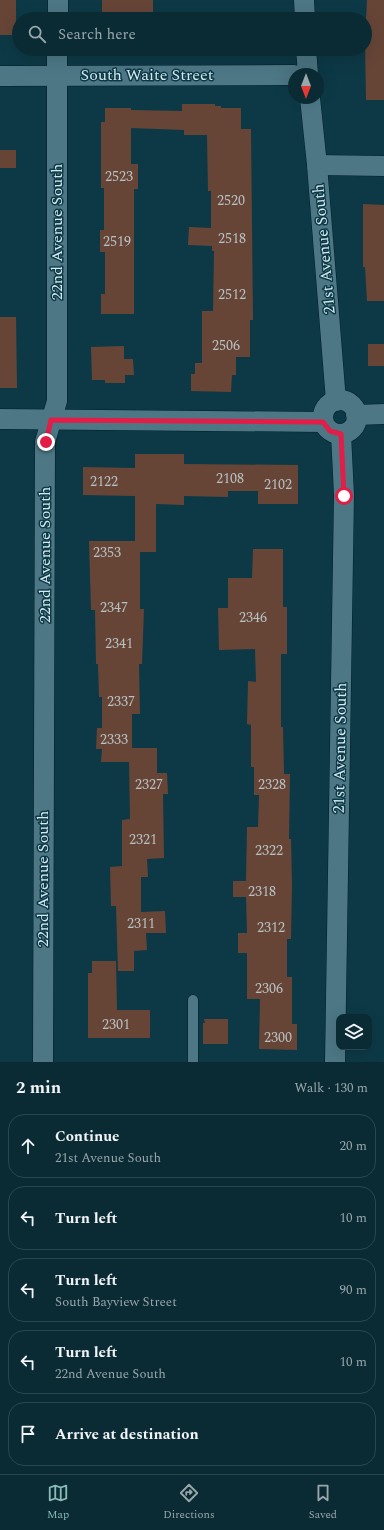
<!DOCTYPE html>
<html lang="en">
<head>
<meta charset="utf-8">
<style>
	:root { --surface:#0a2b34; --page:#13333c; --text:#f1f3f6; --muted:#99a7ac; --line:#2a474f; --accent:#8bbbb9 }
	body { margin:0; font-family:Spectral,serif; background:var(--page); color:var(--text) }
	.controls { position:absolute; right:12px; bottom:12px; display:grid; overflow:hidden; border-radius:8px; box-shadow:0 4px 16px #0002 }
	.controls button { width:36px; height:36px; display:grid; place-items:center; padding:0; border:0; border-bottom:1px solid var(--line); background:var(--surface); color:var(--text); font:20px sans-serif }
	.compass { position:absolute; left:288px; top:68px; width:36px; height:36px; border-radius:50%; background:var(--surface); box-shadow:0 4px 16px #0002; rotate:180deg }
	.stop { position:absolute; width:12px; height:12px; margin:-9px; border:3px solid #e11d48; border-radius:50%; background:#fff }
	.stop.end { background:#e11d48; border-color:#fff; box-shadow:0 1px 4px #0008 }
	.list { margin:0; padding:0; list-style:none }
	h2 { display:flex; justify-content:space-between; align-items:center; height:52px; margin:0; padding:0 16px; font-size:17px }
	h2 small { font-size:13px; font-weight:400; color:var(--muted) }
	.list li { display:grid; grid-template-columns:26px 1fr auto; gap:12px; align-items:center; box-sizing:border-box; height:64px; margin:0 8px 8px; padding:0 8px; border:1px solid var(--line); border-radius:16px }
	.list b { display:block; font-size:15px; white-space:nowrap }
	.list p { margin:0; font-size:13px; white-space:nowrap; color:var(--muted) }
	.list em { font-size:13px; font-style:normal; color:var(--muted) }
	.icon { flex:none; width:22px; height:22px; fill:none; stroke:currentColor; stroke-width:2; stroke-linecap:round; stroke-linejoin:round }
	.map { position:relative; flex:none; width:384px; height:1062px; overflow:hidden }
	.search { position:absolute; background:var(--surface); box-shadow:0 4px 16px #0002; left:12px; right:12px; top:12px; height:44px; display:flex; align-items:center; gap:10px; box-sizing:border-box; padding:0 14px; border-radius:22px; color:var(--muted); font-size:15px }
	.sheet { height:412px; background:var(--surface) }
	nav { display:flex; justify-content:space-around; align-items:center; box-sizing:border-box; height:56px; border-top:1px solid var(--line); background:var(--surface); font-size:11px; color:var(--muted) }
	nav a { display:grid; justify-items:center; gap:2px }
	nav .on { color:var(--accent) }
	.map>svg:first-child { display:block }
	.building { fill:#664537 }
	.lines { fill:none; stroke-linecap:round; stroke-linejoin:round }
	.service-casing { stroke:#001f28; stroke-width:11 }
	.minor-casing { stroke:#001f28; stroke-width:21 }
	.service { stroke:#4d7785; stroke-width:10 }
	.minor { stroke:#4d7785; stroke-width:20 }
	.route { stroke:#e11d48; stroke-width:5 }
	.labels { text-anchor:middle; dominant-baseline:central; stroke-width:3; stroke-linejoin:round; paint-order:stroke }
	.number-label { font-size:14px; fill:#b8c1c3 }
	.street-label { font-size:16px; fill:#d4eaf2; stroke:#0d3946 }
</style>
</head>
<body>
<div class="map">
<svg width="384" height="1062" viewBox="0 0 384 1062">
	<rect width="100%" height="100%" fill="#0d3946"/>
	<!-- building -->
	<g class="building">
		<rect x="0" y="0" width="16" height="35"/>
		<rect x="102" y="0" width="51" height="19"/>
		<path d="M367 0H384V100H366L365 38Z"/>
		<path d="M182 104H215V106H221V108H241V129H251L253 320H250V357H236V375H232L231 392 191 391V374H195V363H202V311H213L214 251H212V246L188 245 189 227 211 228V191H208L207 135H184V130L131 128V164H138V189H134V314H101V294H105V252H100V230H104V188H101V122H105V108H131V110L182 111Z"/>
		<rect x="0" y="150" width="16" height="18"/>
		<path d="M363 204 384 205V301H367L365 267H363Z"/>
		<path d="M0 317H16L17 388H0Z"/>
		<rect x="368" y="344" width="16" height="22"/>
		<path d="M124 346V359H133L134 375H125V383H105V380H92L91 347Z"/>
		<path d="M135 454H184V464L298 465V504H258V491H228V497L184 496V505L156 504V552H140V609H144L142 664H139L140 714H132V748H157V773H167L168 794H163L164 858 147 859 148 877H141V912L165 911 166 933H146L147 950 134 951V971H118L116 906H111L110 867 122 866V820L130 819 129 762H101L102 749H96L97 728H102V697H99L98 664H96L95 610H91L89 541H135V496L83 495V467L135 468Z"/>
		<path d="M253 549H283V607H287V654H281V727H283L284 774H290L289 839H291L292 884 291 939H287V977H292V1024H297V1050L259 1049 260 999H247V953H238V933H247L246 897H233V881H246L247 827H258L259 795H254V767H251V725L247 724 248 681 256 682 255 649 219 650 218 608H228V578H252Z"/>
		<path d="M92 961H116L117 1010H150V1038H88V973H92Z"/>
		<path d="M204 1019H228V1044H203V1023H205Z"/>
	</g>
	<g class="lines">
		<defs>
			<path id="service" d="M193 1000V1062"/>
			<g id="minor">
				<path d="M304 0 305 19"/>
				<path d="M58 19V0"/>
				<path d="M306 49 308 74"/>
				<path d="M0 76 294 75"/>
				<path d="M310 98 317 165 336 401"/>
				<path d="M317 165 384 166"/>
				<circle cx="340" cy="417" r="17"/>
				<path d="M356 415 384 414"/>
				<path d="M0 419 323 422"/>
				<path d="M43 1062 45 442 57 401V49"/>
				<path d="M335 1062 344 495 341 434"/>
			</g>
		</defs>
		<!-- service casing -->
		<use href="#service" class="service-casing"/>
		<!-- minor casing -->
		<use href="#minor" class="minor-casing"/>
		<!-- service -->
		<use href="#service" class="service"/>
		<!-- minor -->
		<use href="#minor" class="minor"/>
	</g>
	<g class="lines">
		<!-- route -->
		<path class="route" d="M46 442 51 420 323 422 330 431 341 434 344 496"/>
	</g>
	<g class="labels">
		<!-- number labels -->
		<g class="number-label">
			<text x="119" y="176">2523</text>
			<text x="231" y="200">2520</text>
			<text x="232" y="238">2518</text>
			<text x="117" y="241">2519</text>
			<text x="232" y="294">2512</text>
			<text x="226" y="345">2506</text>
			<text x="230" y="478">2108</text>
			<text x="104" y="481">2122</text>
			<text x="278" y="484">2102</text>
			<text x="107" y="552">2353</text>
			<text x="114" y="607">2347</text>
			<text x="253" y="617">2346</text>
			<text x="119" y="643">2341</text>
			<text x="121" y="701">2337</text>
			<text x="114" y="739">2333</text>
			<text x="149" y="784">2327</text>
			<text x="272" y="784">2328</text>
			<text x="143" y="839">2321</text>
			<text x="269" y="850">2322</text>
			<text x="262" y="891">2318</text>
			<text x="141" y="923">2311</text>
			<text x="271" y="927">2312</text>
			<text x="269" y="988">2306</text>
			<text x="116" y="1024">2301</text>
			<text x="278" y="1037">2300</text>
		</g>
		<!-- street labels -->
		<g class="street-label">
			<text x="147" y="75">South Waite Street</text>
			<text transform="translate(57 232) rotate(-90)">22nd Avenue South</text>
			<text transform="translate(324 249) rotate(-95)">21st Avenue South</text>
			<text transform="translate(45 555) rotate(-90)">22nd Avenue South</text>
			<text transform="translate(340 748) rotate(-89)">21st Avenue South</text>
			<text transform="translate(43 879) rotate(-90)">22nd Avenue South</text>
		</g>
	</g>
</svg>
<div class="controls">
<button><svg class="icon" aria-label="layers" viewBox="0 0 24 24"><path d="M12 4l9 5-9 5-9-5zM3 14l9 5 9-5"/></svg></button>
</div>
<svg class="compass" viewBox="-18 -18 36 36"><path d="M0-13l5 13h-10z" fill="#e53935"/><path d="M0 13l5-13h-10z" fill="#99a7ac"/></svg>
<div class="stop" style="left:344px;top:496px"></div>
<div class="stop end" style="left:46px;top:442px"></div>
<div class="search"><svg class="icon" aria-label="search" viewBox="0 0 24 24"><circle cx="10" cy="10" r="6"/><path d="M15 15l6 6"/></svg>Search here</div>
</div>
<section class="sheet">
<h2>2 min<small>Walk · 130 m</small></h2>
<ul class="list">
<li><svg class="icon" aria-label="ahead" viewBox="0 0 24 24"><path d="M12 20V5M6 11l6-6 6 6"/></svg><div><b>Continue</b><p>21st Avenue South</p></div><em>20 m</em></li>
<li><svg class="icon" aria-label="left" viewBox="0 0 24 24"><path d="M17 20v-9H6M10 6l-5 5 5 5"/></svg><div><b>Turn left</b></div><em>10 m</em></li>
<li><svg class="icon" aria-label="left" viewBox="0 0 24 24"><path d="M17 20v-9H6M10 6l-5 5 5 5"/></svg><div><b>Turn left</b><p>South Bayview Street</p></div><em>90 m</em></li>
<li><svg class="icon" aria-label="left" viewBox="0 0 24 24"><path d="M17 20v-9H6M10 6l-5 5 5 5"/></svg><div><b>Turn left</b><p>22nd Avenue South</p></div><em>10 m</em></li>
<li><svg class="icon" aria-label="arrive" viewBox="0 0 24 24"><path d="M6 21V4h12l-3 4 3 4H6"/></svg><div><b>Arrive at destination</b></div></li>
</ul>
</section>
<nav>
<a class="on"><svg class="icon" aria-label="map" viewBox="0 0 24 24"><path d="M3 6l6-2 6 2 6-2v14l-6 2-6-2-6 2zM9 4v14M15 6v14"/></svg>Map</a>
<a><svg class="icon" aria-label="directions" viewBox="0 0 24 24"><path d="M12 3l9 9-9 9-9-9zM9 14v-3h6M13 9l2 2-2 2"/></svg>Directions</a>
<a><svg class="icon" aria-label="saved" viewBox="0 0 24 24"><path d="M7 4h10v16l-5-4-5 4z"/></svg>Saved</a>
</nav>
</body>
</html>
